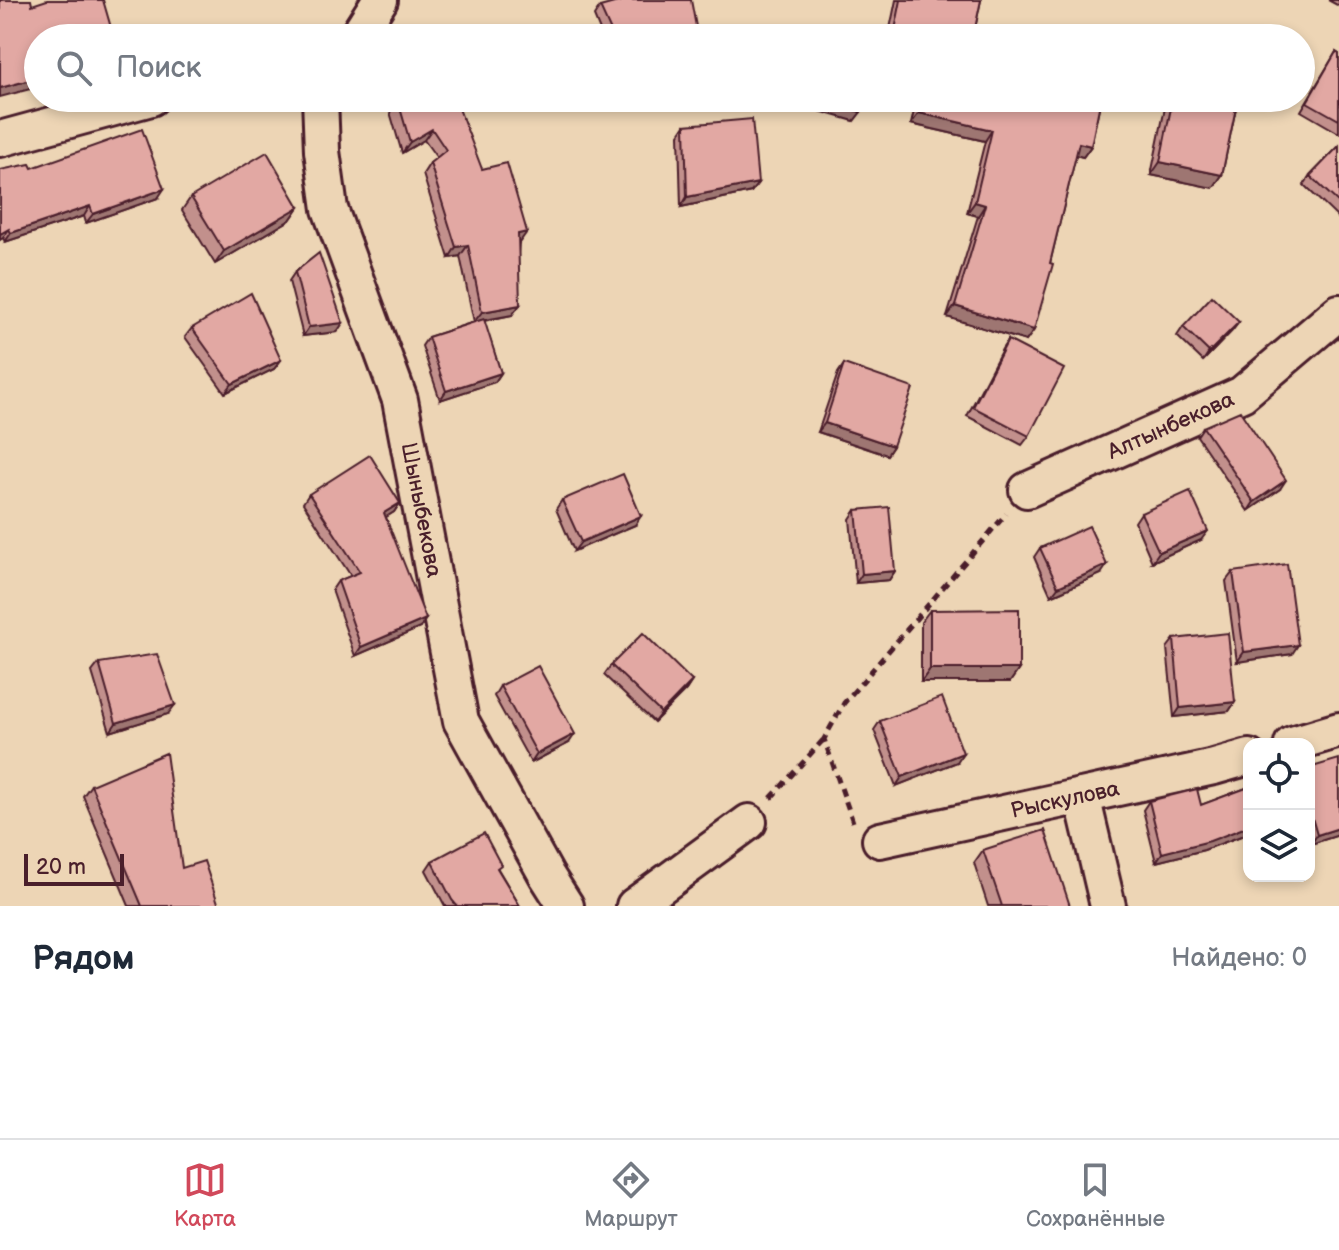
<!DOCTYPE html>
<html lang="ru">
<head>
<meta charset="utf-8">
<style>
	:root { --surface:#fff; --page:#f2f2f3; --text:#1f2937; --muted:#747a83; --line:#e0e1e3; --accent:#d1495b }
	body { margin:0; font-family:"Balsamiq Sans",sans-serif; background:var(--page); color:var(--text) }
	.controls { position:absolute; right:24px; bottom:24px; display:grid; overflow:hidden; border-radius:16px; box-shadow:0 4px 12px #0003 }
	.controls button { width:72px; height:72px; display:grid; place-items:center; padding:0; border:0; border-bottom:2px solid var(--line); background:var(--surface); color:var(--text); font:40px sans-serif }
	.scale { position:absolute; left:24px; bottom:20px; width:100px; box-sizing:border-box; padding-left:8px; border:4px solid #4a1f2b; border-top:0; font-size:22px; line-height:28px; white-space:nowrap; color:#4a1f2b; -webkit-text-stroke:6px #edd5b5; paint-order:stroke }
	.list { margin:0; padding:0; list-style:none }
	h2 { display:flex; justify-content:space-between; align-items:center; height:104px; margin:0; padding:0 32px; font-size:34px }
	h2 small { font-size:26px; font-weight:400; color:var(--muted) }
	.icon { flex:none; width:44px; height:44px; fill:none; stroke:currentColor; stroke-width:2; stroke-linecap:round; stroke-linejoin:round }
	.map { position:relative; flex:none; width:1339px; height:906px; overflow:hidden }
	.search { position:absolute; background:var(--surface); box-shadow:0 4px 12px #0003; left:24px; right:24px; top:24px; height:88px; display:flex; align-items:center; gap:20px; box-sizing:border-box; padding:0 28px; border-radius:44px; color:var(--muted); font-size:30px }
	.sheet { height:232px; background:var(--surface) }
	nav { display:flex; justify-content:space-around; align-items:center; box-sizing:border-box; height:112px; border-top:2px solid var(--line); background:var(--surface); font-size:22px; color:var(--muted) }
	nav a { display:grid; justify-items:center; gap:4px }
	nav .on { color:var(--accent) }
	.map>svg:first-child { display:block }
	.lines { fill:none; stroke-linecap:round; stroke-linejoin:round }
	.minor-casing { stroke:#4a1f2b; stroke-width:40 }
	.path { stroke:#4a1f2b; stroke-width:5; stroke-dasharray:8 6; stroke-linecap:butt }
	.minor { stroke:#edd5b5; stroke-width:34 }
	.wall { fill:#c2908c; stroke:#4a1f2b; stroke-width:2 }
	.shaded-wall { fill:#9e7672; stroke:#4a1f2b; stroke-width:2 }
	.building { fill:#e2a8a3; stroke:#4a1f2b; stroke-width:2 }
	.labels { text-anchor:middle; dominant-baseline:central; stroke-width:8; stroke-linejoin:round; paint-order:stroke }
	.street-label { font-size:22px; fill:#4a1f2b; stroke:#edd5b5 }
</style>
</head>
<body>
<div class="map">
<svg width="1339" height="906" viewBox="0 0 1339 906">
	<rect width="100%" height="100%" fill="#edd5b5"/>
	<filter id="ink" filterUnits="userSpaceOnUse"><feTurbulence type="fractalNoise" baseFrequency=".0125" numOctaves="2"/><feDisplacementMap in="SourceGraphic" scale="16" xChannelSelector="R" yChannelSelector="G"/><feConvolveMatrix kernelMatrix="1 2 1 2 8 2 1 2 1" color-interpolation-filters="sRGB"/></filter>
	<g filter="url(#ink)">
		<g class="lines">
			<defs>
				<g id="minor">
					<path d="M356 38 380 0"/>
					<path d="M320 98 322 151 330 209 400 400 461 721 547 876 566 906"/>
					<path d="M0 139 151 98"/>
					<path d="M1027 490 1242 394 1339 312"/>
					<path d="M1292 744 1339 730"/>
					<path d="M1082 796 1108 906"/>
					<path d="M880 840 1214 767 1249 757"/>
					<path d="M634 906 749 822"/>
				</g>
			</defs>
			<!-- minor casing -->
			<use href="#minor" class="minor-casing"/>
			<!-- path -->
			<g class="path">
				<path d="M771 798 824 739"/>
				<path d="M853 822 824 739 844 703 1006 514"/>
			</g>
			<!-- minor -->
			<use href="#minor" class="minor"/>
		</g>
		<!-- wall -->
		<g class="wall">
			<path d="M896 0H981L973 38H888Z"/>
			<path d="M1328 0H1339V6Z"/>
			<path d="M600 7 693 38H603L594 16Z"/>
			<path d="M1336 52 1339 54V133L1301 111Z"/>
			<path d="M917 98H1101L1091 146 1083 157 1076 155 1034 330 1026 341 947 317 978 216 967 213 985 141 911 124Z"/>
			<path d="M1167 98H1238L1222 175 1213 188 1151 175Z"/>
			<path d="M398 101 482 169 519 243 512 315 484 321 501 373 495 382 440 400 422 346 428 337 474 322 460 256 449 258 423 174 430 163 437 158 424 140 402 153 390 112Z"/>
			<path d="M685 125 758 183 751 192 681 207 679 134Z"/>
			<path d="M1339 146V219L1304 185 1310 176Z"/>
			<path d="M32 168 158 198 86 223 84 216 5 242 3 238Z"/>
			<path d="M191 197 299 207 290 220 215 264 182 210Z"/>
			<path d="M295 272 337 332 303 336 289 281Z"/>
			<path d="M1239 322 1232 331 1203 361 1177 336 1183 327Z"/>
			<path d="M192 328 281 360 274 369 225 393 185 337Z"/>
			<path d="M1008 340 1029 436 1022 445 967 416 1002 349Z"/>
			<path d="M844 364 893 446 887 455 818 432 838 373Z"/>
			<path d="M1203 427 1280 489 1248 511 1197 436Z"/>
			<path d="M309 494 400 503 394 512 386 517 420 628 355 656 332 590 338 581 351 576 303 503Z"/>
			<path d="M562 500 635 525 574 551 556 509Z"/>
			<path d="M856 510 895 571 889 580 856 583 850 519Z"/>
			<path d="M1141 513 1201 540 1152 562 1135 522Z"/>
			<path d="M1040 548 1101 574 1051 596 1034 557Z"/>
			<path d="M1233 572 1292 654 1237 662 1226 581Z"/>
			<path d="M930 610 1019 669 1010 682H921V622Z"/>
			<path d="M1174 639 1235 702 1229 711 1174 717 1167 648Z"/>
			<path d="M99 663 168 714 110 732 92 672Z"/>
			<path d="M611 665 692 681 686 690 654 722 604 675Z"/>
			<path d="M500 686 569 743 531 763 494 696Z"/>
			<path d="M880 721 957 762 896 786 874 730Z"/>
			<path d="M1309 768 1339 835 1311 844 1309 837Z"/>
			<path d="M91 785 182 868 219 906H129L83 796Z"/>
			<path d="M1249 787V833L1204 850 1156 862 1143 810 1149 801 1201 805Z"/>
			<path d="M983 850 1070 906H988L974 863Z"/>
			<path d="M432 861 498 869 520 906H445L426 870Z"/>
		</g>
		<!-- shaded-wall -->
		<g class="shaded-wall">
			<path d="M895 30 930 38H889Z"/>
			<path d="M697 32 693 38H676Z"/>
			<path d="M38 78V87L0 97V88Z"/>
			<path d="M791 98H813L861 112 854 121 788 102Z"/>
			<path d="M919 113 992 130 985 141 911 124Z"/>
			<path d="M432 129 424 140 402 153 410 142Z"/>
			<path d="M1079 143 1091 146 1083 157 1071 154Z"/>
			<path d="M1160 162 1222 175 1213 188 1151 175Z"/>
			<path d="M758 183 751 192 681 207 687 197Z"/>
			<path d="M164 189 158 198 86 223 93 214Z"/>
			<path d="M975 202 985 205 978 216 967 213Z"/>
			<path d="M90 206 84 216 5 242 11 233Z"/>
			<path d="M299 207 290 220 215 264 224 251Z"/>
			<path d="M9 229 3 238 0 240V234Z"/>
			<path d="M527 232 519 243 511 245 518 234Z"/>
			<path d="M468 245 460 256 449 258 456 247Z"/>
			<path d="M520 305 512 315 474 322 482 312Z"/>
			<path d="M955 306 1034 330 1026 341 947 317Z"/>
			<path d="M1239 322 1232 331 1203 361 1209 352Z"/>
			<path d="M343 323 337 332 303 336 309 327Z"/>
			<path d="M281 360 274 369 225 393 232 384Z"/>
			<path d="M501 373 495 382 440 400 446 391Z"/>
			<path d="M825 423 893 446 887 455 818 432Z"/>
			<path d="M1286 480 1280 489 1248 511 1254 502Z"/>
			<path d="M400 503 394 512 378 522 384 513Z"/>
			<path d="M641 516 635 525 574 551 581 542Z"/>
			<path d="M1208 531 1201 540 1152 562 1159 552Z"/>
			<path d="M1107 565 1101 574 1051 596 1058 587Z"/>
			<path d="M895 571 889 580 856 583 862 574Z"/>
			<path d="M426 619 420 628 355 656 361 647Z"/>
			<path d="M1298 645 1292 654 1237 662 1244 652Z"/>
			<path d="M930 669H1019L1010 682H921Z"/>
			<path d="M692 681 686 690 654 722 661 713Z"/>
			<path d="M1235 702 1229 711 1174 717 1180 708Z"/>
			<path d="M175 705 168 714 110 732 116 723Z"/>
			<path d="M575 734 569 743 531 763 537 754Z"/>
			<path d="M963 753 957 762 896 786 902 777Z"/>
			<path d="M1249 826V833L1204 850 1156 862 1162 853Z"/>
			<path d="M1339 828V835L1311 844 1317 835Z"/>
		</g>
		<!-- building -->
		<g class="building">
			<path d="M0 0H31L32 5 47 0H103L114 38H38V78L0 88Z"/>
			<path d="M625 0H691L697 32 676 38H614L600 7Z"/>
			<path d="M901 0H981L973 38H930L895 30Z"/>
			<path d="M1336 52 1339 54V120L1307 102Z"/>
			<path d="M423 98H455L482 169 507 163 527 232 518 234 520 305 482 312 468 245 456 247 430 163 446 150 432 129 410 142 398 101Z"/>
			<path d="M813 98H863L861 112Z"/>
			<path d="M922 98H1101L1091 146 1079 143 1050 263 1053 264 1034 330 955 306 985 205 975 202 992 130 919 113Z"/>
			<path d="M1173 98H1238L1222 175 1160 162Z"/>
			<path d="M752 119 758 183 687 197 685 125Z"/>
			<path d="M142 129 164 189 93 214 90 206 11 233 9 229 0 234V170L30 164 32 168Z"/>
			<path d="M1339 146V203L1310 176Z"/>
			<path d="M267 152 299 207 224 251 191 197Z"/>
			<path d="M319 253 343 323 309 327 295 272Z"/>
			<path d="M251 293 281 360 232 384 192 328Z"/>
			<path d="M1212 296 1239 322 1209 352 1183 327Z"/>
			<path d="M484 319 501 373 446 391 428 337Z"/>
			<path d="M1008 340 1064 369 1029 436 973 407Z"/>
			<path d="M844 364 913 388 893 446 825 423Z"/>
			<path d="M1240 411 1286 480 1254 502 1203 427Z"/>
			<path d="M370 455 400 503 384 513 426 619 361 647 338 581 360 572 309 494Z"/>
			<path d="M623 474 641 516 581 542 562 500Z"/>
			<path d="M1190 491 1208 531 1159 552 1141 513Z"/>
			<path d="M889 507 895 571 862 574 856 510Z"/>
			<path d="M1089 526 1107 565 1058 587 1040 548Z"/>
			<path d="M1287 564 1298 645 1244 652 1233 572Z"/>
			<path d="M1019 609V669H930V610Z"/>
			<path d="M643 633 692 681 661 713 611 665Z"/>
			<path d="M1228 633 1235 702 1180 708 1174 639Z"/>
			<path d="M157 654 175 705 116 723 99 663Z"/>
			<path d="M538 666 575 734 537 754 500 686Z"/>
			<path d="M942 697 963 753 902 777 880 721Z"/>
			<path d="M166 753 182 868 204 861 219 906H142L91 785Z"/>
			<path d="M1339 759V828L1317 835 1309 807V768Z"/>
			<path d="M1249 787V826L1210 841 1162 853 1149 801 1197 789 1201 805Z"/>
			<path d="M1045 830 1070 906H1002L983 850Z"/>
			<path d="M484 833 501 865 497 868 520 906H457L452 900 432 861Z"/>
		</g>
	</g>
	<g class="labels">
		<!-- street labels -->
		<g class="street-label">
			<text transform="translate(1171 426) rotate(-24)">Алтынбекова</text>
			<text transform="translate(421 510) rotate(79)">Шыныбекова</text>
			<text transform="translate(1065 800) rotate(-12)">Рыскулова</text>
		</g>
	</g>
</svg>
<div class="controls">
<button><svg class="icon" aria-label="locate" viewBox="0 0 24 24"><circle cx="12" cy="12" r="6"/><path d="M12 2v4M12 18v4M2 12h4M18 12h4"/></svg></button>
<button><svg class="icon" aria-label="layers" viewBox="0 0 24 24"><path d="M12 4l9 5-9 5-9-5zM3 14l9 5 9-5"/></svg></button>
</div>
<div class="scale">20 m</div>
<div class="search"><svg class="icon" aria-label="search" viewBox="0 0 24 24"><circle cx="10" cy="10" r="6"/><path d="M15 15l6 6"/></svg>Поиск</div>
</div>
<section class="sheet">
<h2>Рядом<small>Найдено: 0</small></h2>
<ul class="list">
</ul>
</section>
<nav>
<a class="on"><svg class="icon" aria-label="map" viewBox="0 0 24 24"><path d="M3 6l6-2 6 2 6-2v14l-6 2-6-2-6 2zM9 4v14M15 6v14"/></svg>Карта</a>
<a><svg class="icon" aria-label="directions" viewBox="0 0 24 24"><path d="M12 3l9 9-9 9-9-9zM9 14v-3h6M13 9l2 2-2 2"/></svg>Маршрут</a>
<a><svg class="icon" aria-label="saved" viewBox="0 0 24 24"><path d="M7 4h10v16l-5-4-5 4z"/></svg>Сохранённые</a>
</nav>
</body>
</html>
